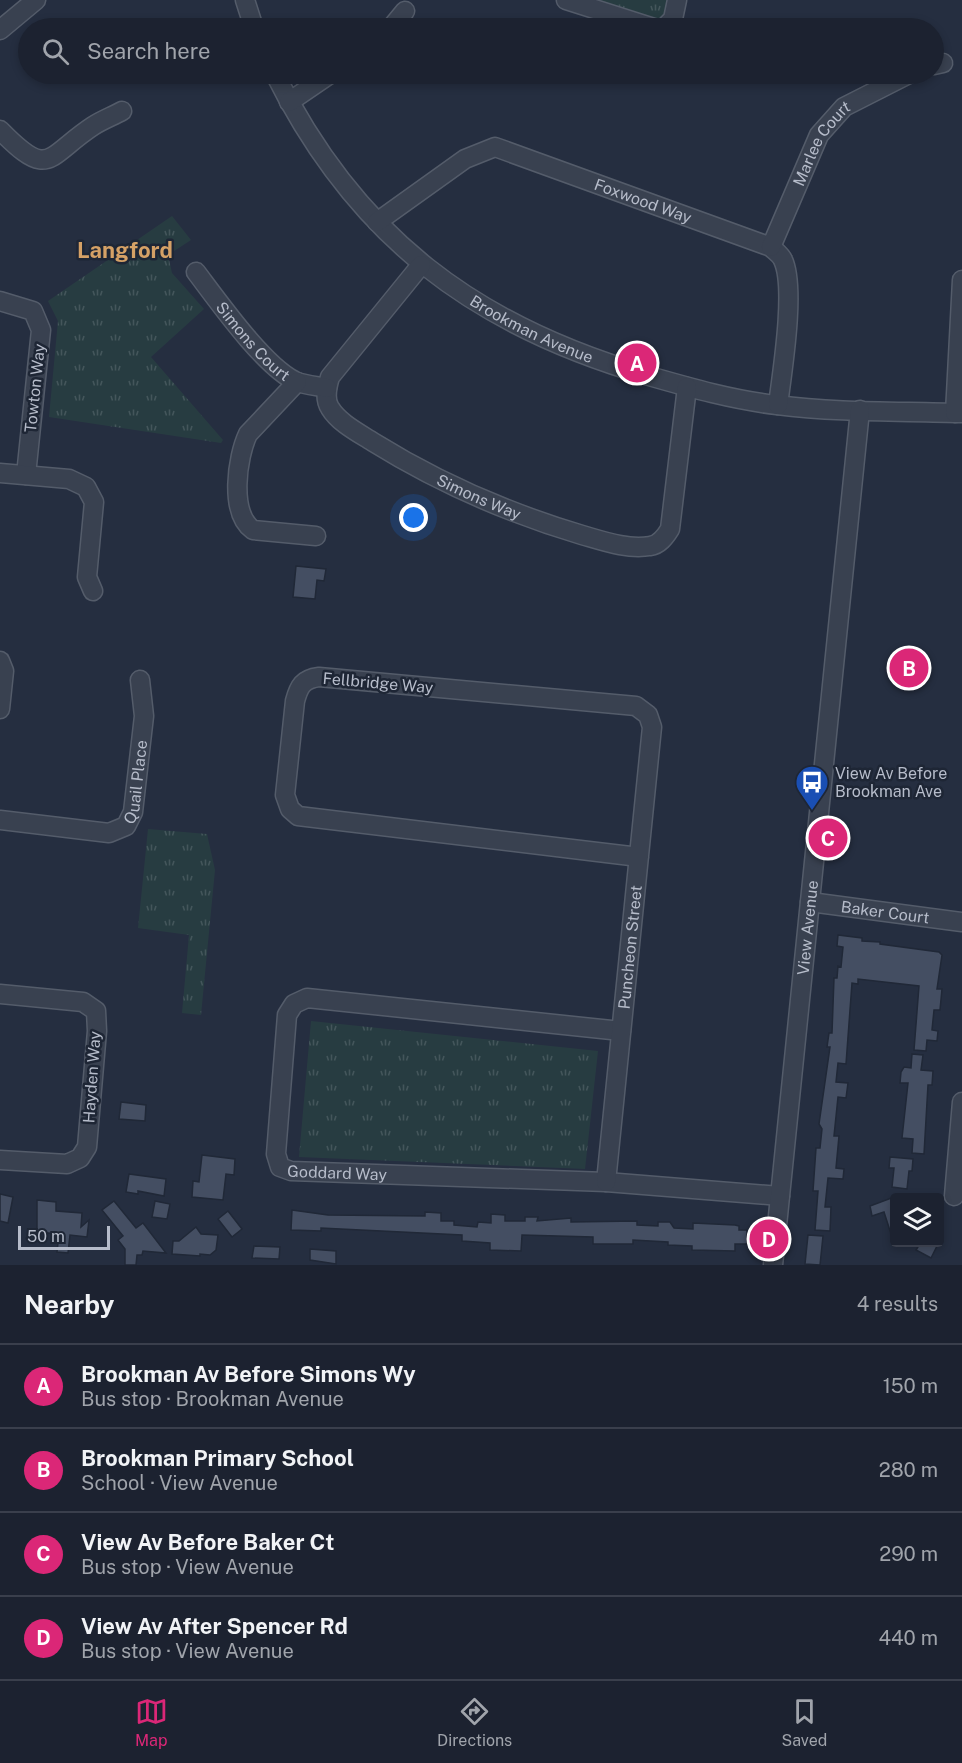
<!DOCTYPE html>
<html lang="en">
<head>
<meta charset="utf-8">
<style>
	:root { --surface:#1c2230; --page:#252a38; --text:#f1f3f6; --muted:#a0a4ab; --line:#3a3f4c; --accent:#db2777 }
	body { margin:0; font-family:"Public Sans",sans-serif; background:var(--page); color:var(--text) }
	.controls { position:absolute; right:18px; bottom:18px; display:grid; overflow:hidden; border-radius:6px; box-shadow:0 3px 9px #0003 }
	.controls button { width:54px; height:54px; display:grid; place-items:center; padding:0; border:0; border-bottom:2px solid var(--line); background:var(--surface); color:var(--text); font:30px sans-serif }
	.scale { position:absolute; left:18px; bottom:15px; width:92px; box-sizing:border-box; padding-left:6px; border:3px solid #b6bcca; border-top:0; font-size:16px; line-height:21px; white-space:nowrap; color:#b6bcca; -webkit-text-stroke:4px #1e2635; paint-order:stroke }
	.you { position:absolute; left:414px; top:518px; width:21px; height:21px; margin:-15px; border:4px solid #fff; border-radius:50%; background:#1a73e8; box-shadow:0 0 0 9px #1a73e833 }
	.badge { display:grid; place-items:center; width:39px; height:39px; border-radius:50%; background:var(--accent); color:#fff; font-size:20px; font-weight:700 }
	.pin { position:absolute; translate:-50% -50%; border:3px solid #fff; box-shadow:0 2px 6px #0006 }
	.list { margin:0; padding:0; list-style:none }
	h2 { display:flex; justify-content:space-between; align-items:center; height:78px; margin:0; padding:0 24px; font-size:26px }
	h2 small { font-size:20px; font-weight:400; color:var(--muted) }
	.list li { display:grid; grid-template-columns:39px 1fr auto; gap:18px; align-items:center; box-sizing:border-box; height:84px; padding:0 24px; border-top:2px solid var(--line) }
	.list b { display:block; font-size:22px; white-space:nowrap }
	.list p { margin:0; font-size:20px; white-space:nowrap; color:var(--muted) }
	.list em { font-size:20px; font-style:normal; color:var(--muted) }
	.icon { flex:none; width:33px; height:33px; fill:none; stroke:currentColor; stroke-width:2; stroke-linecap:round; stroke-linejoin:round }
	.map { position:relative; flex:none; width:962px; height:1265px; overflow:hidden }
	.search { position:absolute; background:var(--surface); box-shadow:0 3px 9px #0003; left:18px; right:18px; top:18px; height:66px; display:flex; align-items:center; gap:15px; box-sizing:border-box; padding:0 21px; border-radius:33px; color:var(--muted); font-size:22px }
	.sheet { height:414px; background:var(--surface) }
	nav { display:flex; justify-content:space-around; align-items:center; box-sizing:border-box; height:84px; border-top:2px solid var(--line); background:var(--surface); font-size:16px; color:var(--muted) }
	nav a { display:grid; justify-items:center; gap:3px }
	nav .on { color:var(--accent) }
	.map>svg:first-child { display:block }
	.grass { fill:url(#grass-tufts) }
	.building { fill:#444e62; stroke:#202837; stroke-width:1.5 }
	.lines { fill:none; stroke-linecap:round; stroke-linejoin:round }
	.minor-casing { stroke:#545c6a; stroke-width:21 }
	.minor { stroke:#394150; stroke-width:18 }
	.labels { text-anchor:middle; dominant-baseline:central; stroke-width:5; stroke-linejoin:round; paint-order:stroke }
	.street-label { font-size:16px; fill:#b6bcca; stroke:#1e2635 }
	.poi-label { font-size:16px; fill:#b6bcca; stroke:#1e2635; text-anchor:start }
	.district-label { font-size:22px; font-weight:bold; fill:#d5a166; stroke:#1e2635 }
</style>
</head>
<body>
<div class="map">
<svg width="962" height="1265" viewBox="0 0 962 1265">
	<defs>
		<pattern id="grass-tufts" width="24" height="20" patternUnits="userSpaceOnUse" patternTransform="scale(1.5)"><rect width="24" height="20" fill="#273c41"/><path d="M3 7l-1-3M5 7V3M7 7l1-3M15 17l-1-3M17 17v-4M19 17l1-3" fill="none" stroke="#44565b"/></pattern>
	</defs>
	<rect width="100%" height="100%" fill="#252e40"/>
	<!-- grass -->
	<g class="grass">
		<path d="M586 0H671L660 26Z"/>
		<path d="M172 216 191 240 168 255 172 273 204 309 151 357 223 440 221 443 49 417 58 321 48 301Z"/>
		<path d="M148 829 207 834 215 870 201 1015 182 1013 189 935 138 928Z"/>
		<path d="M311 1021 598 1051 585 1169 299 1157Z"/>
	</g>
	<!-- building -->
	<g class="building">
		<path d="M296 566 326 569 324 581 317 580 315 599 293 597Z"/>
		<path d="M838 935 862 938V941L880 942V944L939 952 942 955 937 989H942L940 1010H934L932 1030 938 1031 937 1041 927 1040 926 1051 914 1050 919 986 858 979V984L852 983 846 1064 838 1063 836 1082 848 1083 846 1098 838 1097 834 1136H839L836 1168 844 1169 843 1179 828 1178 825 1207H831L830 1231 815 1230 818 1191H813L816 1148H820L822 1129 819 1124 830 1047H827L829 1033H832L834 978H837L838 966 841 967 843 947 837 946Z"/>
		<path d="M912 1054 923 1055 921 1070 933 1071 932 1085H928L924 1154 912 1153 913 1139 902 1138 908 1083H900L901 1072 904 1067 911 1068Z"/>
		<path d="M121 1102 146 1105 145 1121 119 1119Z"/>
		<path d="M202 1155 235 1159 234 1175 226 1174 223 1200 192 1197 193 1181 199 1182Z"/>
		<path d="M890 1157 913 1159 912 1171H909L907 1189 892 1187 894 1168H889Z"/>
		<path d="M129 1174 166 1179 164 1196 138 1191V1194L126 1192Z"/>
		<path d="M0 1194 13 1197 8 1223 0 1221Z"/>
		<path d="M894 1197V1237H892L884 1212 872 1216 870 1206Z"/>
		<path d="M37 1200 56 1202V1211L82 1213 81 1227 89 1220 87 1237 70 1235 68 1253 57 1252 59 1234 37 1232Z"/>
		<path d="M114 1201 136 1228 143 1223 166 1253 143 1251 142 1255H137L136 1265H125V1249L118 1240 123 1236 102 1210Z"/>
		<path d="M155 1201 170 1204 167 1219 152 1217Z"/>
		<path d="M292 1210 328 1215 425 1216V1212L441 1213V1221H454V1225L477 1227 478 1222 491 1223V1214L505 1215V1221H525V1217H538L537 1221 571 1218V1222L637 1221V1225L658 1226V1222H670L674 1228 693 1229V1223L735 1225 739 1226V1230H747V1244H735V1251L692 1250V1246L668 1245V1242L633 1240V1244H593V1237L522 1235 521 1251 490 1250V1243L462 1241V1235L321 1228V1231L291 1230Z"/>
		<path d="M228 1211 242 1229 232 1237 218 1219Z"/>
		<path d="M196 1227 201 1234 218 1235 216 1250 210 1255 200 1254V1256L172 1254 173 1241H179Z"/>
		<path d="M808 1235 823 1236 820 1265 805 1264Z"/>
		<path d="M921 1242H939L931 1258 916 1250Z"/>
		<path d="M254 1246 280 1247 279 1259 252 1258Z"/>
		<path d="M310 1249 336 1251V1264L310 1260Z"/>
	</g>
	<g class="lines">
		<defs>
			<g id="minor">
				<path d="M245 0 254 28"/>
				<path d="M566 0 654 28"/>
				<path d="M391 28 405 11"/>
				<path d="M664 28 673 19 677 0"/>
				<path d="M0 30 36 0"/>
				<path d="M934 65 943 63"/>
				<path id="s1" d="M275 74C356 237 475 326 649 376 691 388 733 400 777 405 838 413 901 411 962 413"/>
				<path d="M289 102 330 74"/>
				<path d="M0 130C50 181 46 157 93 126 102 120 113 116 122 111"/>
				<path id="s2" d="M377 222 465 159 495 147 771 247C775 251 781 255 783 260 796 288 782 373 778 405"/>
				<path id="s3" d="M771 247 819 135 844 107 909 74"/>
				<path id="s4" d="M421 265 330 377C327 387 324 399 330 408 339 423 359 433 373 442 439 483 508 513 582 535 603 541 628 550 650 546 659 545 665 537 670 529L687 387"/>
				<path id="s5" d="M196 272C218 301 263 365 295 381 304 385 317 386 327 388"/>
				<path d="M0 301 33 311 41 330 26 475"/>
				<path d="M297 382 248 434C237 457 229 513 253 530L316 536"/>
				<path d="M955 413 962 280"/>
				<path d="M0 473 69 479 86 487 94 502 87 577 93 591"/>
				<path d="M0 661 4 671 0 709"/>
				<path id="s6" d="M0 820 109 833 126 826 133 812 144 716 140 680"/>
				<path id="s7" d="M810 902 962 922"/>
				<path d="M0 994 83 1002 96 1011 97 1031 87 1147 80 1158 67 1164 0 1160"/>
				<path id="s8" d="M621 1031 307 998 294 1004 287 1015 276 1154 280 1167 291 1171 606 1182 780 1196"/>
				<path id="s9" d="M606 1182 652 727 648 715 636 706 319 677C303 679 299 686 295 701L285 795 290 809 298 816 639 857"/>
				<path d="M954 1196 962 1102"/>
				<path id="s10" d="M773 1265 860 410"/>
			</g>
		</defs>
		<!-- minor casing -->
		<use href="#minor" class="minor-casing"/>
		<!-- minor -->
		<use href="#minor" class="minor"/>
	</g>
	<!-- icons -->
	<defs>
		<symbol id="bus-pin" viewBox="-11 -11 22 30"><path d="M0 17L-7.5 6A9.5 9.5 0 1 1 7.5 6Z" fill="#1a4fb4" stroke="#1e2635"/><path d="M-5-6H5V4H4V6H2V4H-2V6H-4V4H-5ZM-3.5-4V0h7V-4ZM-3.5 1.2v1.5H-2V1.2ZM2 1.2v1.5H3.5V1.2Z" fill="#fff"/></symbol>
	</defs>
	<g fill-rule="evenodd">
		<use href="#bus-pin" x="793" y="763" width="38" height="52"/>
	</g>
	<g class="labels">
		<!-- street labels -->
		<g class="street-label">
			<text stroke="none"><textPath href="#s3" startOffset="116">Marlee Court</textPath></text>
			<text stroke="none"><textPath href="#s2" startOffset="298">Foxwood Way</textPath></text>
			<text stroke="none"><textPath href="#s1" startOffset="370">Brookman Avenue</textPath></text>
			<text stroke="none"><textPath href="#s5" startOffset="90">Simons Court</textPath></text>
			<text transform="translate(35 388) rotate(-84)">Towton Way</text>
			<text stroke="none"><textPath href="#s4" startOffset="351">Simons Way</textPath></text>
			<text transform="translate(378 683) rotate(5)">Fellbridge Way</text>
			<text stroke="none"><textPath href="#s6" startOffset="174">Quail Place</textPath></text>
			<text stroke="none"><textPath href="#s7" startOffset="76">Baker Court</textPath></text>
			<text stroke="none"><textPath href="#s10" startOffset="339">View Avenue</textPath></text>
			<text stroke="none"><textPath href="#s9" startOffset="236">Puncheon Street</textPath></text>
			<text transform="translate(92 1077) rotate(-86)">Hayden Way</text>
			<text stroke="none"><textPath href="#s8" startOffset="554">Goddard Way</textPath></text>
		</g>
		<!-- poi labels -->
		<g class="poi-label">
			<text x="835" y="773">View Av Before<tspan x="835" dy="18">Brookman Ave</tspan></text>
		</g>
		<!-- district labels -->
		<g class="district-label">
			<text x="125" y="250">Langford</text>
		</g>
	</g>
</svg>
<div class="controls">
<button><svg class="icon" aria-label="layers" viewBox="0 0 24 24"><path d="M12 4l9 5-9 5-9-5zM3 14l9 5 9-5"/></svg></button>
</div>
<div class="scale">50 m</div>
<div class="you"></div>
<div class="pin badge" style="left:637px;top:363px">A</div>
<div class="pin badge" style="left:909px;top:668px">B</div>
<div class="pin badge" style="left:828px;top:838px">C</div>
<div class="pin badge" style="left:769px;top:1239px">D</div>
<div class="search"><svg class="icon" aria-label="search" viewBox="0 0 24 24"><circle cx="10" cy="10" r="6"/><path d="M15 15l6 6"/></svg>Search here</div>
</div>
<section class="sheet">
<h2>Nearby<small>4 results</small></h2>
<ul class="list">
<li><span class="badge">A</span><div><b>Brookman Av Before Simons Wy</b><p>Bus stop · Brookman Avenue</p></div><em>150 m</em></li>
<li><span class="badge">B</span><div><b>Brookman Primary School</b><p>School · View Avenue</p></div><em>280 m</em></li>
<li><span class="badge">C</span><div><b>View Av Before Baker Ct</b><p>Bus stop · View Avenue</p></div><em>290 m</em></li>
<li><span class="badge">D</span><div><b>View Av After Spencer Rd</b><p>Bus stop · View Avenue</p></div><em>440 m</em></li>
</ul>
</section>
<nav>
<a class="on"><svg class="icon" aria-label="map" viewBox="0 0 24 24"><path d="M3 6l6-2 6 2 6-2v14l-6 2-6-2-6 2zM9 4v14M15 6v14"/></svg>Map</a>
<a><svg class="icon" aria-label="directions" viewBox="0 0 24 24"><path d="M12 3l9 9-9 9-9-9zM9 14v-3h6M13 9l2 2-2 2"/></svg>Directions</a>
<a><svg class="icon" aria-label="saved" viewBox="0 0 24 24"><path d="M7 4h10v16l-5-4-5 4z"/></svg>Saved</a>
</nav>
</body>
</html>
